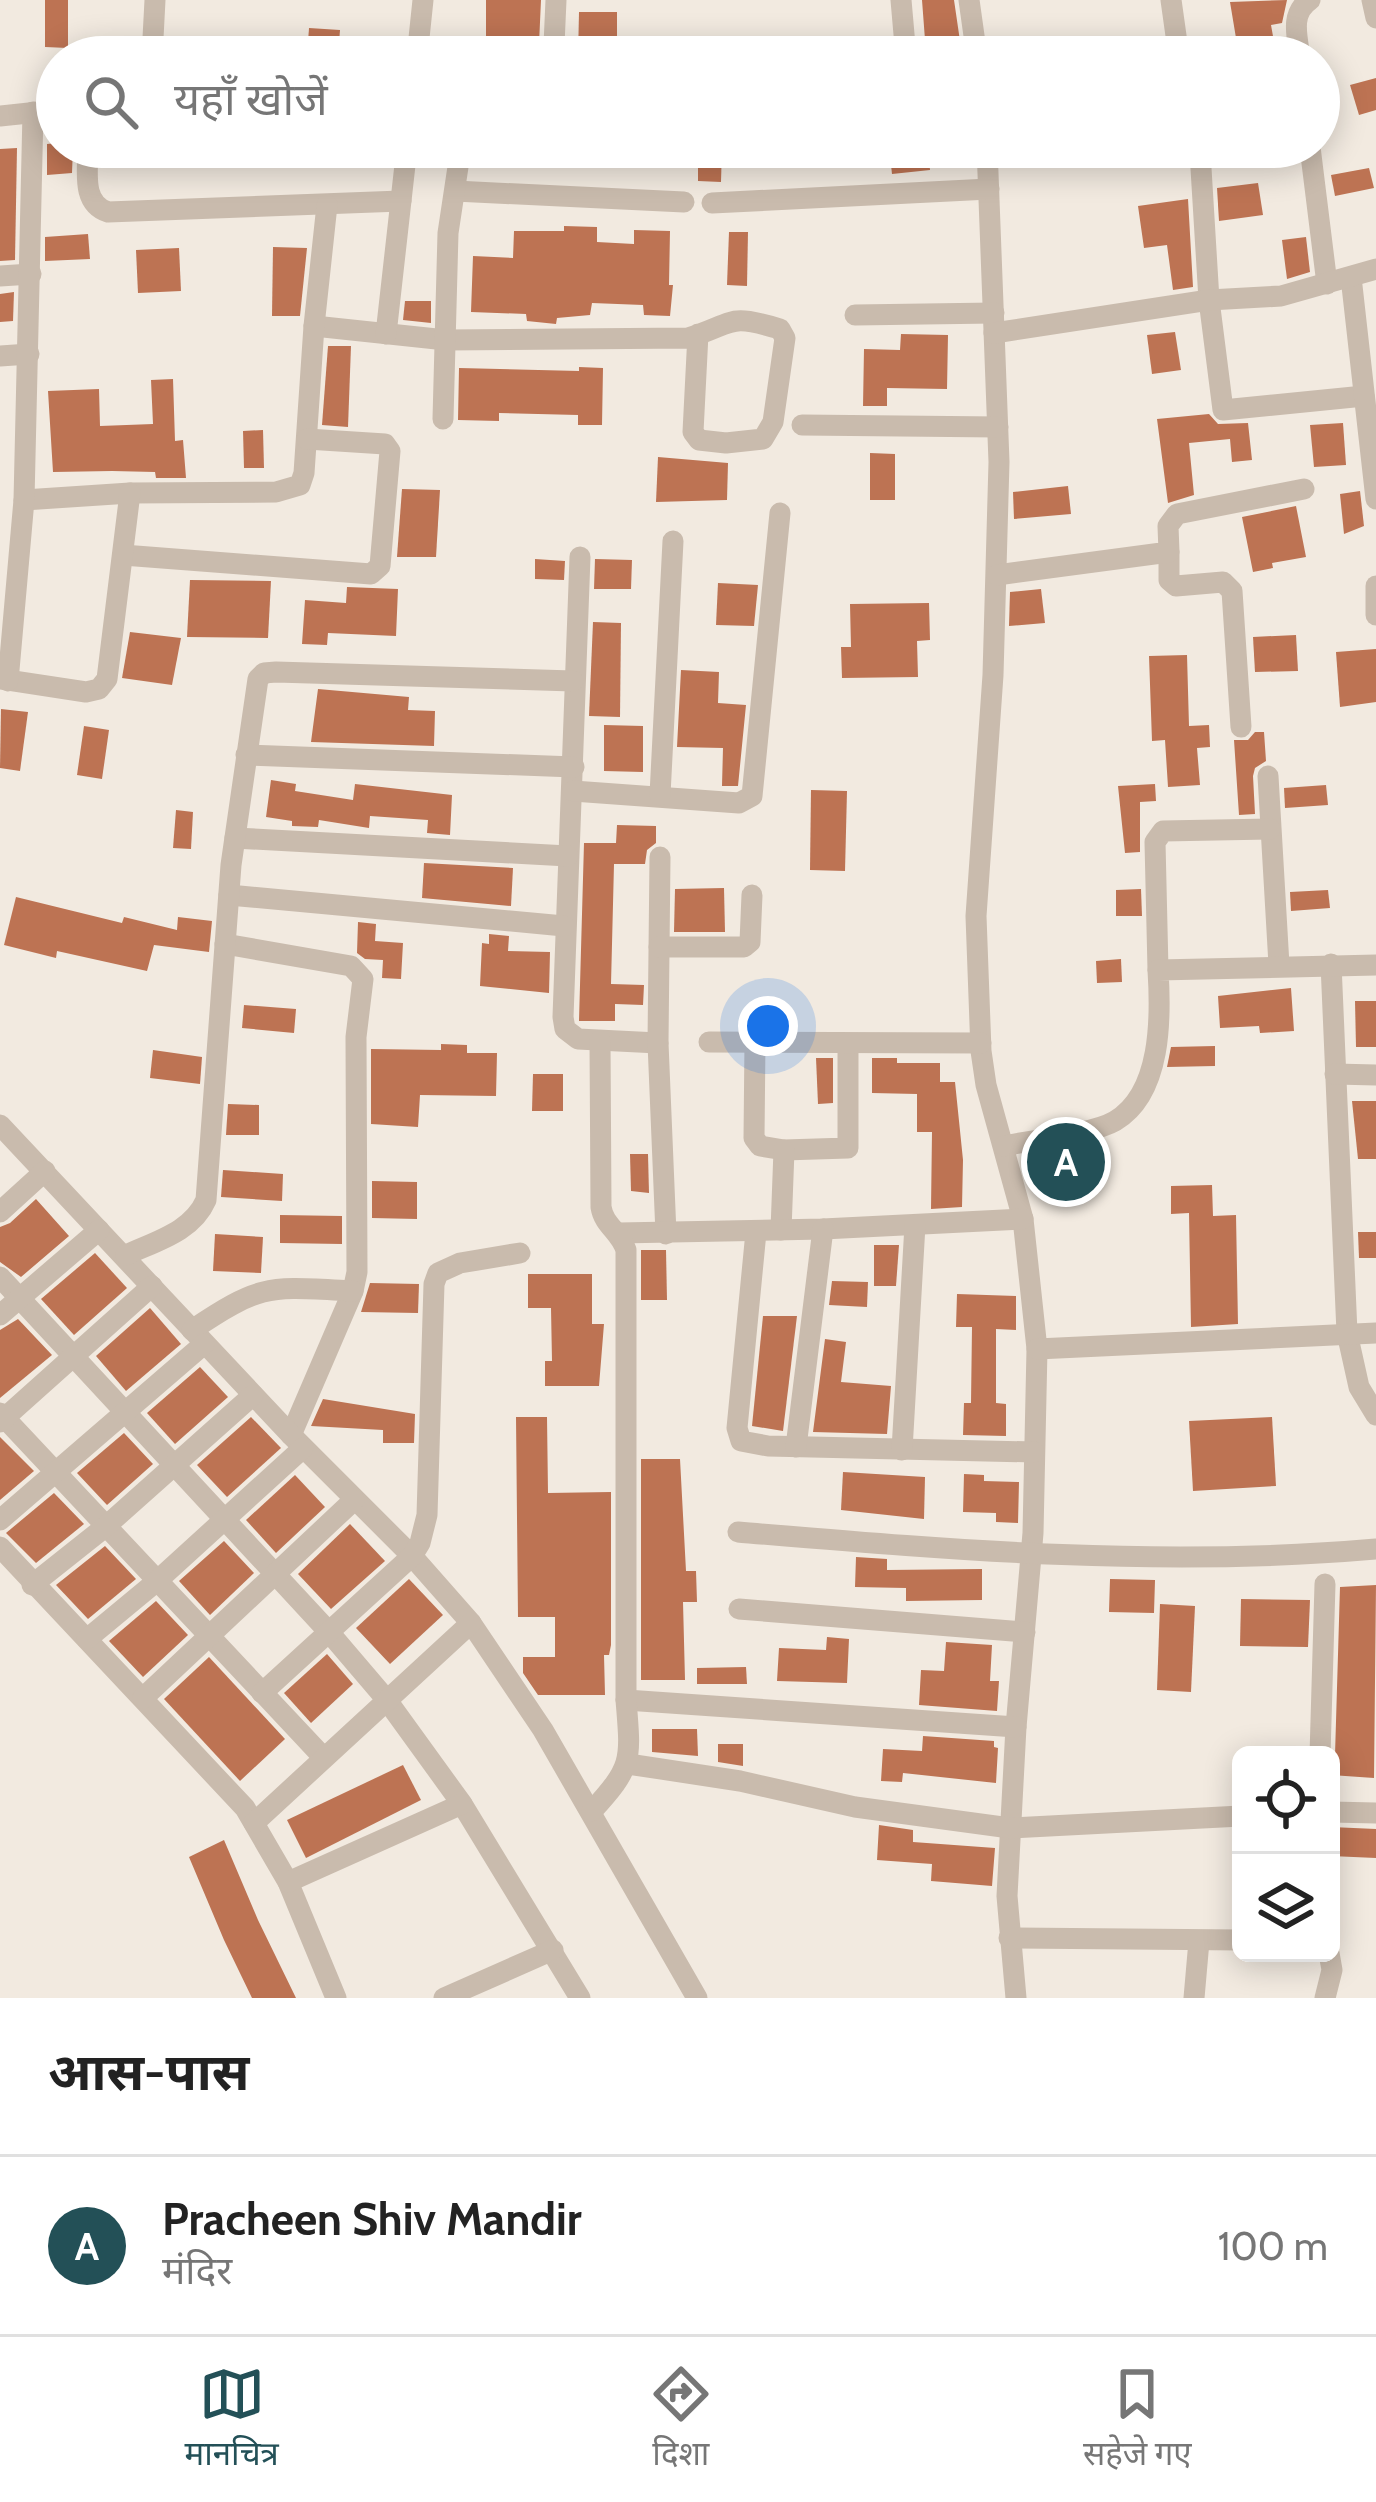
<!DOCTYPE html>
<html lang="hi">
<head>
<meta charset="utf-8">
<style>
	:root { --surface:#fff; --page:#f6f6f6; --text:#222; --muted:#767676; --line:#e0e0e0; --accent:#235057 }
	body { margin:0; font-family:Cabin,"Noto Sans Devanagari",sans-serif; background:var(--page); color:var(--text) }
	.controls { position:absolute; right:36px; bottom:36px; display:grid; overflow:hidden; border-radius:18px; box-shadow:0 6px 30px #0003 }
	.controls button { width:108px; height:108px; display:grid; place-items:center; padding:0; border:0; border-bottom:3px solid var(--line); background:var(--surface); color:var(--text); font:60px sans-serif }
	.you { position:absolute; left:768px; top:1026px; width:42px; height:42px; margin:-30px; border:9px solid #fff; border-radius:50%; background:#1a73e8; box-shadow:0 0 0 18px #1a73e833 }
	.badge { display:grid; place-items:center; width:78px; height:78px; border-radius:50%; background:var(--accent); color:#fff; font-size:39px; font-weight:700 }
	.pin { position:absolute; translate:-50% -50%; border:6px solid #fff; box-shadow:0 3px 12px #0006 }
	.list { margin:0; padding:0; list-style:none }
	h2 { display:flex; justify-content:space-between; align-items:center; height:156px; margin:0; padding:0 48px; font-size:51px }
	h2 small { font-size:39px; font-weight:400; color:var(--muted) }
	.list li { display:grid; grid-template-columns:78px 1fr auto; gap:36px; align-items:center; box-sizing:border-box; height:180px; padding:0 48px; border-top:3px solid var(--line) }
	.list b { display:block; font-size:45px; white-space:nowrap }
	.list p { margin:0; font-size:39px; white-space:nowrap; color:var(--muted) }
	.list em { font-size:39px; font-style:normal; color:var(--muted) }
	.icon { flex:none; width:66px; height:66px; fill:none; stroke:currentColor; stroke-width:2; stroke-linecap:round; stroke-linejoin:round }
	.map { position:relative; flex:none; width:1376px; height:1998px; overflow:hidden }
	.search { position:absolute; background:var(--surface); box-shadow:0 6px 30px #0003; left:36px; right:36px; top:36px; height:132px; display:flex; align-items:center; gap:30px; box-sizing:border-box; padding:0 42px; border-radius:66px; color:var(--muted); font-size:45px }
	.sheet { height:336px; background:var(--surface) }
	nav { display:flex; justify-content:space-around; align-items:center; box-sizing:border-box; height:168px; border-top:3px solid var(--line); background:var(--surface); font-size:33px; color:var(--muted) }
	nav a { display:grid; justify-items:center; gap:6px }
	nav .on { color:var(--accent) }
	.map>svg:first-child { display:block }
	.building { fill:#bd7353 }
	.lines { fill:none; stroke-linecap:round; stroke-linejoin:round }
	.minor { stroke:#c9bbad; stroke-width:21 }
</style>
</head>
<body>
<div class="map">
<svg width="1376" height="1998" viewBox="0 0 1376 1998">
	<rect width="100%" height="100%" fill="#f2eae0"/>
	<!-- building -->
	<g class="building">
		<path d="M45 0H68V48L45 47Z"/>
		<path d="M486 0H541L539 44 545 57H486Z"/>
		<path d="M922 0H954L960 41 934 44 926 53Z"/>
		<path d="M1287 0 1282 23 1271 25 1276 53 1219 57 1217 41 1236 38 1230 2Z"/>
		<path d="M579 12H617V57H578Z"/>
		<path d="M309 28 340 30 338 57H307Z"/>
		<path d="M1376 78V110L1359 115 1350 85Z"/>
		<path d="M57 143V147H73L72 173 47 175V144Z"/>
		<path d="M263 147H288L289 165 264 166Z"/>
		<path d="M422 147H446L443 166 420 165Z"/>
		<path d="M698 147H722L721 182 698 181Z"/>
		<path d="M889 147H928L930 170 892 174Z"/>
		<path d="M17 148 15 260 0 261V149Z"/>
		<path d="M1369 168 1374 188 1335 196 1331 175Z"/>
		<path d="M1258 183 1263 215 1219 221 1217 188Z"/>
		<path d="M1188 199 1193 287 1173 290 1167 245 1144 248 1138 206Z"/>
		<path d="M564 226 597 227V242L634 244V230L670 231 669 285H673L670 316 644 315 643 305 592 303 590 315 557 318 556 324 527 321 526 314 471 312 473 256 513 258 514 231H564Z"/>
		<path d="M729 232H748L747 286 727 285Z"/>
		<path d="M88 234 90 259 45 261V237Z"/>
		<path d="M1306 237 1310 272 1287 279 1282 240Z"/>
		<path d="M273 247 307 248 300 316H272Z"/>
		<path d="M179 248 181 291 138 293 136 250Z"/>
		<path d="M14 292 13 321 0 322V294Z"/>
		<path d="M405 301H431V323L403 320Z"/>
		<path d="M1175 332 1181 370 1152 374 1147 335Z"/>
		<path d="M901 334 948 335 947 389 887 388V406H863L864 349 900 350Z"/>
		<path d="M328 346H351L348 427 322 425Z"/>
		<path d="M579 367 603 368 602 425H578V415L499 413V421L458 420 459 368 579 371Z"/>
		<path d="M173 379 175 441 183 440 186 478H156L155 472 112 471 53 472 48 391 99 389 100 426 153 424 151 380Z"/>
		<path d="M1209 414 1218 424 1248 423 1252 460 1232 462 1230 439 1189 443 1194 495 1168 503 1157 419Z"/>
		<path d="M1343 423 1346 465 1314 467 1310 425Z"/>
		<path d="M263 430 264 468H244L243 431Z"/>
		<path d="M870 453 895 454V500H870Z"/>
		<path d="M658 457 728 463 727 500 656 502Z"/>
		<path d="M1068 486 1071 514 1014 519 1013 492Z"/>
		<path d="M402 489 440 490 436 557H397Z"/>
		<path d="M1360 491 1364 526 1344 534 1340 494Z"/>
		<path d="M1296 506 1306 557 1272 563 1273 568 1253 572 1242 517Z"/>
		<path d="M535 559 565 561 564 580 535 579Z"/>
		<path d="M595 559 632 560 631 589H594Z"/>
		<path d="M190 580 271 581 268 638 187 637Z"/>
		<path d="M718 583 758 585 754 626 716 625Z"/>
		<path d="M347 587 398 589 396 636 328 633 327 645 302 644 305 600 346 603Z"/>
		<path d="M1041 589 1045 623 1009 626 1010 592Z"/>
		<path d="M929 603 930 640 917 641 918 677 842 678 841 647H851L850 604Z"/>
		<path d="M593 622 621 623 620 717 589 716Z"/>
		<path d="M130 632 181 638 172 685 122 678Z"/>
		<path d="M1296 635 1298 671 1255 672 1253 637Z"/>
		<path d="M1376 649V702L1340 707 1336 652Z"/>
		<path d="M1187 655 1189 726 1209 725 1210 747 1197 748 1200 785 1168 787 1165 740 1152 741 1149 656Z"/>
		<path d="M681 670 719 672 718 703 746 705 738 786H722L723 748 677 747Z"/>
		<path d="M318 689 409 697 408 710 435 711 434 746 311 742Z"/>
		<path d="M1 709 28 712 20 771 0 768Z"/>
		<path d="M604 725 643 726V772L604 771Z"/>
		<path d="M84 726 109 730 102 779 77 775Z"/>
		<path d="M1255 732H1264L1266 761 1255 768 1253 776 1255 814 1239 815 1234 740H1248Z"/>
		<path d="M271 780 296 784 295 791 353 800 355 784 452 795 450 835 427 833 428 820 370 816 369 828 319 820 318 827 292 826V821L266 817Z"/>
		<path d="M1155 784 1156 801 1140 802V852L1125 853 1118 786Z"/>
		<path d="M1326 785 1328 805 1285 808 1284 788Z"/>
		<path d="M811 790 847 791 845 871 810 870Z"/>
		<path d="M176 810 193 812 191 849 173 848Z"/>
		<path d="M617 825 656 826V843L647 850 645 864H614L611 984 644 985 643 1005 615 1004V1021H579L584 843H616Z"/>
		<path d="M424 863 513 868 511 906 422 898Z"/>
		<path d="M724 888 725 932H674L675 889Z"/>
		<path d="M1141 889 1142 916H1116V890Z"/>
		<path d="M1328 890 1330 908 1291 911 1290 892Z"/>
		<path d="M16 897 122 923 124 917 177 930 178 917 212 921 209 952 154 945 147 971 57 951 56 958 4 945Z"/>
		<path d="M358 922 376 924 375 941 403 943 401 979 382 978 383 960 365 959 357 953Z"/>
		<path d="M489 934 509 936 508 951 550 952 549 993 480 986 482 943 489 944Z"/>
		<path d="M1121 959 1122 982 1097 983 1096 961Z"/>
		<path d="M1291 988 1294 1031 1260 1033 1259 1026 1220 1028 1218 996Z"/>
		<path d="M1355 1001H1376V1047H1356Z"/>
		<path d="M244 1005 296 1009 294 1033 242 1028Z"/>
		<path d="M441 1044 467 1045V1053H497L496 1096 420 1095 418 1127 371 1124V1049L441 1050Z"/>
		<path d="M1215 1046V1066L1167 1067 1171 1047Z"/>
		<path d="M153 1050 202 1057 200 1084 150 1078Z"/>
		<path d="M816 1058H833V1103L818 1104Z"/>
		<path d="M872 1058H897V1063H940V1082H955L963 1160 962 1207 931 1209 932 1132H917V1094L872 1093Z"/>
		<path d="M533 1074H563V1111H532Z"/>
		<path d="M1352 1101H1376V1159H1358Z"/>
		<path d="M228 1104 259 1105V1135H226Z"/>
		<path d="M630 1154H648L649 1193 631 1191Z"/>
		<path d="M223 1170 283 1174 282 1201 221 1197Z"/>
		<path d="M372 1181 417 1182V1219L372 1218Z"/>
		<path d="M1212 1185 1213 1216 1236 1215 1238 1324 1191 1327 1189 1213 1171 1214V1186Z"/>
		<path d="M36 1199 69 1236 21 1277 0 1262V1227L10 1223Z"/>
		<path d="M280 1215 342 1216V1244L280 1243Z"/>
		<path d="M1358 1232H1376V1258H1359Z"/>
		<path d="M215 1234 263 1237 261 1273 213 1271Z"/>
		<path d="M874 1245H899L896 1286H874Z"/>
		<path d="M641 1250H666L667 1300H641Z"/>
		<path d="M95 1253 127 1288 74 1335 41 1299Z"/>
		<path d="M528 1274H592V1324H604L599 1386H545V1361H552L551 1308H528Z"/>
		<path d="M832 1281 868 1282 867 1307 829 1305Z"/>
		<path d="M370 1283 419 1284 418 1313 361 1312Z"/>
		<path d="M957 1294 1016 1296V1330L996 1329V1403L1006 1404V1436L963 1435 964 1403H971L972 1327H956Z"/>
		<path d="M150 1308 181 1344 126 1391 96 1356Z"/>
		<path d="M763 1316H797L783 1431 752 1426Z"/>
		<path d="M18 1319 52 1355 0 1398V1330Z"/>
		<path d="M825 1339 846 1342 841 1382 891 1386 887 1434 813 1432Z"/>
		<path d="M200 1367 228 1397 175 1444 147 1413Z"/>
		<path d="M323 1399 415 1414 414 1443H383V1430L311 1426Z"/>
		<path d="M251 1417 281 1448 227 1497 197 1465Z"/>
		<path d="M516 1417H547L548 1493 611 1492V1645L609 1655H604L605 1695H538L523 1673V1657H555V1617H518Z"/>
		<path d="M1272 1417 1276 1486 1193 1491 1189 1421Z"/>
		<path d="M124 1433 153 1464 107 1505 77 1473Z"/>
		<path d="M0 1437 34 1471 0 1500Z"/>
		<path d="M641 1459H680L686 1571H696L697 1602H683L685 1680H641Z"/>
		<path d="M843 1472 925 1477 924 1519 841 1510Z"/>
		<path d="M964 1474 984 1475V1481L1019 1482 1018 1523 996 1522V1513L963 1512Z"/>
		<path d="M295 1475 325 1507 276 1553 246 1520Z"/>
		<path d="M54 1493 84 1524 36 1563 6 1533Z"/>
		<path d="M350 1524 385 1561 331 1609 298 1574Z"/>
		<path d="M224 1541 254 1573 210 1615 179 1581Z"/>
		<path d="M105 1546 136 1579 88 1619 56 1585Z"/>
		<path d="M856 1557 887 1559V1570L982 1569V1600L906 1601V1588L855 1587Z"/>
		<path d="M409 1579 443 1615 390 1664 356 1628Z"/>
		<path d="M1110 1579 1155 1580 1154 1613 1109 1612Z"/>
		<path d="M1376 1585 1374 1778 1331 1775 1335 1755 1340 1587Z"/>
		<path d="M1241 1599 1310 1600 1308 1647 1240 1646Z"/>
		<path d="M156 1601 188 1635 143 1677 109 1641Z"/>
		<path d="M1160 1604 1195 1606 1191 1692 1157 1690Z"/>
		<path d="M827 1637 849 1639 847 1683 777 1681 779 1648 826 1650Z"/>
		<path d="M946 1642 992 1645 990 1681H999L997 1711 919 1705 921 1670 944 1671Z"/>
		<path d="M327 1654 353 1684 311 1723 284 1693Z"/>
		<path d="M209 1657 285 1739 240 1781 164 1699Z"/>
		<path d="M746 1667 747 1684H697V1668Z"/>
		<path d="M652 1729H697L698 1756 652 1752Z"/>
		<path d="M923 1736 994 1741V1747L998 1748 996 1783 903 1773 902 1782 881 1781 883 1749 922 1751Z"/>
		<path d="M718 1744H743V1766L718 1762Z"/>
		<path d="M403 1765 421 1800 306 1858 287 1820Z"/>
		<path d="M879 1825 913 1830V1842L995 1848 992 1886 931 1881 932 1864 877 1860Z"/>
		<path d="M1331 1827 1376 1829V1858L1331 1856Z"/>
		<path d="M224 1840 258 1920 296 1998H252L224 1940 189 1857Z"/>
	</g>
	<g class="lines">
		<!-- minor -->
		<g class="minor">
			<path d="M901 0 906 57"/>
			<path d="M969 0 977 57"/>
			<path d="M1171 0 1179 57"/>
			<path d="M1372 0 1376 18"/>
			<path d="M554 45 556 0"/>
			<path d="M152 57 155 0"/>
			<path d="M417 57 423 0"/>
			<path d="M941 57 977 55"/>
			<path d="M1300 57C1297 36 1290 13 1310 0"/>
			<path d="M0 116 57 110"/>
			<path d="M88 147C88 171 81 203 108 212L401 201"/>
			<path d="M987 147 999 462 993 675 976 916 981 1051 986 1085 1023 1219 1037 1349 1033 1533 1016 1727 1007 1896 1016 1998"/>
			<path d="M1310 147 1327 284"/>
			<path d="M1200 152 1209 300 1223 410 1364 396"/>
			<path d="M455 191 684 202"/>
			<path d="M712 203 989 189"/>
			<path d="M0 276 31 274"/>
			<path d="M1351 277 1376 499"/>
			<path d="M855 315 994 313"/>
			<path d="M314 326 446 340 688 338C736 323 726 313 780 329L785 338 773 422 763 439 726 443 699 440 693 432 698 334"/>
			<path d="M994 333 1209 300 1281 296 1376 269"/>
			<path d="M386 334 407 147"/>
			<path d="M0 356 29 354"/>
			<path d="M443 419 448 233 461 147"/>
			<path d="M802 425 998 427"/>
			<path d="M24 500 130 493 276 492 300 485 304 473 314 326 327 205"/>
			<path d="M1169 552V580L1176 586 1223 582 1232 591 1241 727"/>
			<path d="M123 555 371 574 380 566 390 451 385 444 307 439"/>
			<path d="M580 557 563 1017 565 1029 578 1039 658 1043"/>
			<path d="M997 575 1169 552 1168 526 1177 514 1304 489"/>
			<path d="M1376 586V615"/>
			<path d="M0 679 86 692 99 689 107 679 130 493"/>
			<path d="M8 681 24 500 33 112"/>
			<path d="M246 755 574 767"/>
			<path d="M1268 776 1279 965"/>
			<path d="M573 791 739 803 752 796 780 513"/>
			<path d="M660 795 673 541"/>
			<path d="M235 838 568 856"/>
			<path d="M660 857 658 1043 666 1234"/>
			<path d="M229 895 564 926"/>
			<path d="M225 944 351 966 363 979 356 1037 357 1272 353 1291 291 1435"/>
			<path d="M659 947H744L750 942 752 895"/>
			<path d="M1331 964 1347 1333 1359 1387 1376 1415"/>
			<path d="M1158 970 1155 842 1163 831 1270 829"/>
			<path d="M755 1041 754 1138 760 1146 784 1150 848 1148V1044"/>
			<path d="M709 1042 981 1043"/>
			<path d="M1335 1074 1376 1075"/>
			<path d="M0 1125 291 1435 412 1556 471 1623 543 1730 697 1998"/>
			<path d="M1004 1146C1031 1140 1093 1134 1115 1121 1162 1093 1161 1017 1158 970L1376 965"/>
			<path d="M0 1212 45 1171"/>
			<path d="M781 1230 784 1150"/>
			<path d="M756 1232 737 1428 741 1441 768 1446 1034 1452"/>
			<path d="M619 1233 823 1229 1023 1219"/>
			<path d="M126 1255C156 1241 192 1232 206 1200L231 865 258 679 264 673 276 672 573 681"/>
			<path d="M0 1277 328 1631 386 1699 462 1804 580 1998"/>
			<path d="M0 1315 99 1230"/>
			<path d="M192 1330C263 1282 270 1287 353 1291"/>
			<path d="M1037 1349 1376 1333"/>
			<path d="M0 1413 323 1757"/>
			<path d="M0 1422 152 1286"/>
			<path d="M796 1447 823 1229"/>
			<path d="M902 1450 915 1225"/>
			<path d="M0 1520 204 1344"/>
			<path d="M738 1532C953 1550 1160 1568 1376 1549"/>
			<path d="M0 1547 245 1808 288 1882 336 1998"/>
			<path d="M32 1585 105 1527 253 1395"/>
			<path d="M739 1609 1025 1632"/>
			<path d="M87 1639 157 1581 303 1448"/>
			<path d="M262 1693 412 1556 420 1543 427 1515 434 1284 438 1273 460 1263 520 1253"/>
			<path d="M143 1698 354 1500"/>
			<path d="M626 1700 1016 1727"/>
			<path d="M1320 1755 1325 1584"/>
			<path d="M628 1764 740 1781 855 1807 1010 1828 1241 1816"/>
			<path d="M592 1811C633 1766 631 1761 626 1700V1250C620 1231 604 1226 601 1207L600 1041"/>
			<path d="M1331 1812 1376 1813"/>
			<path d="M254 1823 471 1623"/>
			<path d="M288 1882 462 1804"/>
			<path d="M1009 1938 1241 1940"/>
			<path d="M444 1998 553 1950"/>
			<path d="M1194 1998 1199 1941"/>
			<path d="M1325 1998 1332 1970 1329 1953"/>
		</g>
	</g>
</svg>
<div class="controls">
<button><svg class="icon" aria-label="locate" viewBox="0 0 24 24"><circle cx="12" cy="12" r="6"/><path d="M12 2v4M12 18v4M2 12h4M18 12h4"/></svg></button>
<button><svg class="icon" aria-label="layers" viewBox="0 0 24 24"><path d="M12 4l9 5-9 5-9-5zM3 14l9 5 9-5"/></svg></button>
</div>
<div class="you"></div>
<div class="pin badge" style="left:1066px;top:1162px">A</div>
<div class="search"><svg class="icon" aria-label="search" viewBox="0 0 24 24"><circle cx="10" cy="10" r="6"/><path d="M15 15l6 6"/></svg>यहाँ खोजें</div>
</div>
<section class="sheet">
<h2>आस-पास<small></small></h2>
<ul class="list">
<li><span class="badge">A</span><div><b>Pracheen Shiv Mandir</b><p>मंदिर</p></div><em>100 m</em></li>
</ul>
</section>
<nav>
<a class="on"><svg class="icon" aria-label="map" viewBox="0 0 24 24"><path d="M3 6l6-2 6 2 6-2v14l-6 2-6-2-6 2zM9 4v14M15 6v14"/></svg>मानचित्र</a>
<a><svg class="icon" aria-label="directions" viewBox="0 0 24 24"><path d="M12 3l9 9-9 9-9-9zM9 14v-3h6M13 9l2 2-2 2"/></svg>दिशा</a>
<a><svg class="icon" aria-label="saved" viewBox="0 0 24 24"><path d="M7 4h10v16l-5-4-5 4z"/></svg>सहेजे गए</a>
</nav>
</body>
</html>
